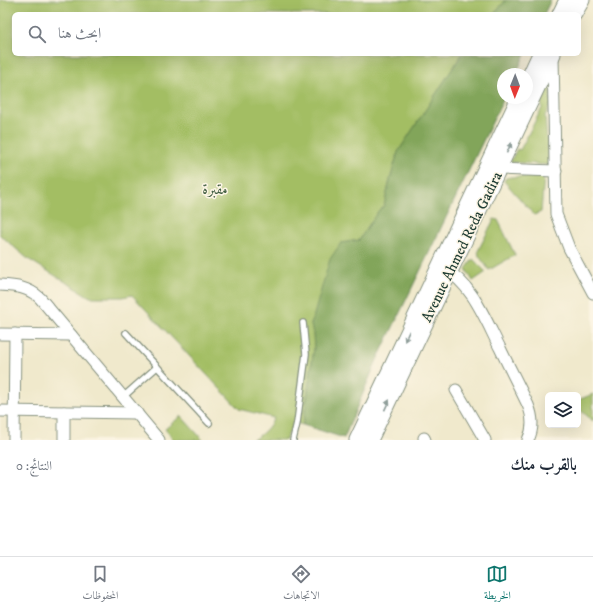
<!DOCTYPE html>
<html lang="ar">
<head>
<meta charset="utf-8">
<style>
	:root { --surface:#fff; --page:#f6f6f7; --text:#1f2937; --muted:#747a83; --line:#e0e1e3; --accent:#0f766e }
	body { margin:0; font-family:"IM FELL DW Pica",Amiri,serif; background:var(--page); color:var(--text); direction:rtl }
	.controls { position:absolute; right:12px; bottom:12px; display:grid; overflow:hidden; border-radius:6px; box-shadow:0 4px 16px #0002 }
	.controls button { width:36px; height:36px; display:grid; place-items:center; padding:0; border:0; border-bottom:1px solid var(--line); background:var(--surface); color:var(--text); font:20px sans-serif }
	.compass { position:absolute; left:497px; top:68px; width:36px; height:36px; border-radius:50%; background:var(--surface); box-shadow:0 4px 16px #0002; rotate:181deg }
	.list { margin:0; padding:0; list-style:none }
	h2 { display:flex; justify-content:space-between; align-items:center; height:52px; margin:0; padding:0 16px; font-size:17px }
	h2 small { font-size:13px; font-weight:400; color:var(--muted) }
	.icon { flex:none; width:22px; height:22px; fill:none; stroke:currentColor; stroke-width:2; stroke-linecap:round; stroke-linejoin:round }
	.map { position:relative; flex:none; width:593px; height:440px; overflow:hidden; direction:ltr }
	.search { position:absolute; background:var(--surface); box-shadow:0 4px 16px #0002; left:12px; right:12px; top:12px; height:44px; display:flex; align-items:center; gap:10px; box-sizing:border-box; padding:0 14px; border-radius:6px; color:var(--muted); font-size:15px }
	.sheet { height:116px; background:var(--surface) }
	nav { display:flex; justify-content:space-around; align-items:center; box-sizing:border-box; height:56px; border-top:1px solid var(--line); background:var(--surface); font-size:11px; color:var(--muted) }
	nav a { display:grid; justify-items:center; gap:2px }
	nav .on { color:var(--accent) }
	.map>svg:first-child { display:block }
	.green { fill:#a3be64; stroke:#617e4c }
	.forest { fill:#82a55a; stroke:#507147 }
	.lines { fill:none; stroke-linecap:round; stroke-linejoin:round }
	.service-casing { stroke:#889380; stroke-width:8 }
	.minor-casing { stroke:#889380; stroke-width:13 }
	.secondary-casing { stroke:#889380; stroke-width:17 }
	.service { stroke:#fff; stroke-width:5.5 }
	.minor { stroke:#fff; stroke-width:11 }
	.secondary { stroke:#fff; stroke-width:15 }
	.oneway { fill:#8f9e9a }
	.labels { text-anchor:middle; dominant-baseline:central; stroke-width:3; stroke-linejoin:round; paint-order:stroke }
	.park-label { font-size:15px; fill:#405d40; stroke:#fcf5e5 }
	.street-label { font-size:15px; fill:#1f3d34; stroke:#fcf5e5 }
</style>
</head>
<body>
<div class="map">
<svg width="593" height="440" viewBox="0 0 593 440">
	<rect width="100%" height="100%" fill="#fcf5e5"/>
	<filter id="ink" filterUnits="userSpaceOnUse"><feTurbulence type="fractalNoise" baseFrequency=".025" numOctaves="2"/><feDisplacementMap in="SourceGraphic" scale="8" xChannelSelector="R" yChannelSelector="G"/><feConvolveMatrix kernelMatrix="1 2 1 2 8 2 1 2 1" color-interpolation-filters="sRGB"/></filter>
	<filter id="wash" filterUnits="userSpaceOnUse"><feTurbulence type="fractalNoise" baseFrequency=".012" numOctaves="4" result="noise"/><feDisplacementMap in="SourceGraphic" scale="16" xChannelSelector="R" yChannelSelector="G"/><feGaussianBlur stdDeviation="0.9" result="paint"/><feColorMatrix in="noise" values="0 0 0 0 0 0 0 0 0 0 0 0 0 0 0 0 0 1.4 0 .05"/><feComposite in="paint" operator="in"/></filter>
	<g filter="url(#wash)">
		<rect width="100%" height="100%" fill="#f0e9cc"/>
		<!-- green -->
		<g class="green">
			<path d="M0 0H506L494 14H14V54H462L398 152 390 180 384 206 379 210 359 240 342 243 311 324 313 333 314 348 303 425 293 422C293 430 288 433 286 440H252C262 435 269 428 274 418L239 409 132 295 123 297H90L28 259 0 235Z"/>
			<path d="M546 86 550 89 551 104 545 116 549 165 510 162 517 149 520 150 542 108 540 93Z"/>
			<path d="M544 176 541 212 534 215 504 181 506 178 511 177Z"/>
			<path d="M494 219 498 220 515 255 489 270 479 256 478 251Z"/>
			<path d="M473 259 486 272 473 281 466 269Z"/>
			<path d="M593 394V421L578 408V400Z"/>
			<path d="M181 416 203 440H174L165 429Z"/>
		</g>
		<!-- forest -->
		<g class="forest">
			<path d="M506 0H551L544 14H494Z"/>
			<path d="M462 54H525L516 74H503V98H504L377 360 344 438 303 425 314 348 313 333 311 325 330 259 341 243 359 240 379 210 384 206 390 180 398 152Z"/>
		</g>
	</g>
	<g filter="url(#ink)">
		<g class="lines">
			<defs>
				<g id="service">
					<path d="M126 333 209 423"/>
					<path d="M123 397 157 367"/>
					<path d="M293 440 297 423 306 354 303 323"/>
				</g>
				<g id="minor">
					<path d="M553 56 556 214 569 248 593 293"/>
					<path d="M499 169 556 171"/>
					<path d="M444 269C472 283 486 321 500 348 509 367 519 386 528 405 533 417 534 428 528 440"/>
					<path d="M0 285C16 286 28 287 40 298L159 440"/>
					<path d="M0 334 71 335"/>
					<path d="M456 390 485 440"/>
					<path d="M0 411 137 413"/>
					<path d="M424 438 425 440"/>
					<path d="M14 440 15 334"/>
					<path d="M64 440V412"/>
				</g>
				<g id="secondary">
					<path d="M560 14 567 0"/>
					<path d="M574 14 582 0"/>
					<path d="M527 82 540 54"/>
					<path d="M357 440 519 98"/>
					<path d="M370 440 553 54"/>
				</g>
			</defs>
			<!-- service casing -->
			<use href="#service" class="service-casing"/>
			<!-- minor casing -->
			<use href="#minor" class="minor-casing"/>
			<!-- secondary casing -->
			<use href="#secondary" class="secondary-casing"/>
			<!-- service -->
			<use href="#service" class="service"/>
			<!-- minor -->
			<use href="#minor" class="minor"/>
			<!-- secondary -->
			<use href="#secondary" class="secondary"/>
		</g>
		<!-- one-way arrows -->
		<defs><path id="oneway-solid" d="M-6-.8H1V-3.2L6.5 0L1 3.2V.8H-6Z"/></defs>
		<g class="oneway">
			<use href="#oneway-solid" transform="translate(509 148) rotate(-65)"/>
			<use href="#oneway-solid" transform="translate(407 336) rotate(115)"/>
			<use href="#oneway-solid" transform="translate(387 405) rotate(-65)"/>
		</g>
	</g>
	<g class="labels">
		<!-- park labels -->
		<g class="park-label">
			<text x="215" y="189">مقبرة</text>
		</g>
		<!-- street labels -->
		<g class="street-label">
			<text transform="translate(462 247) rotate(-64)">Avenue Ahmed Reda Gadira</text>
		</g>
	</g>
</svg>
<div class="controls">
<button><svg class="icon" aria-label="layers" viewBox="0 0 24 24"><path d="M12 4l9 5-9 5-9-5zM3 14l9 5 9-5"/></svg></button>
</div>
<svg class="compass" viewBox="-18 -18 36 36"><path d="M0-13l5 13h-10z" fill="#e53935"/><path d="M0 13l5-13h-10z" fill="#747a83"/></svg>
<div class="search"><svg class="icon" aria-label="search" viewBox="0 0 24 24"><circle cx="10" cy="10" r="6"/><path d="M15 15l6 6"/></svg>ابحث هنا</div>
</div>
<section class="sheet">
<h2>بالقرب منك<small>النتائج: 0</small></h2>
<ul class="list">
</ul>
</section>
<nav>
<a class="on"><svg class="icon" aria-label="map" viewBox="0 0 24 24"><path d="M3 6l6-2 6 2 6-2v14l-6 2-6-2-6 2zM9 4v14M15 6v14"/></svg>الخريطة</a>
<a><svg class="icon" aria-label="directions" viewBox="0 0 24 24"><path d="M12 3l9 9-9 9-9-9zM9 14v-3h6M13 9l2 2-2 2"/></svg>الاتجاهات</a>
<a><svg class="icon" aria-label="saved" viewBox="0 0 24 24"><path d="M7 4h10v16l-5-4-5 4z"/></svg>المحفوظات</a>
</nav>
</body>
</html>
